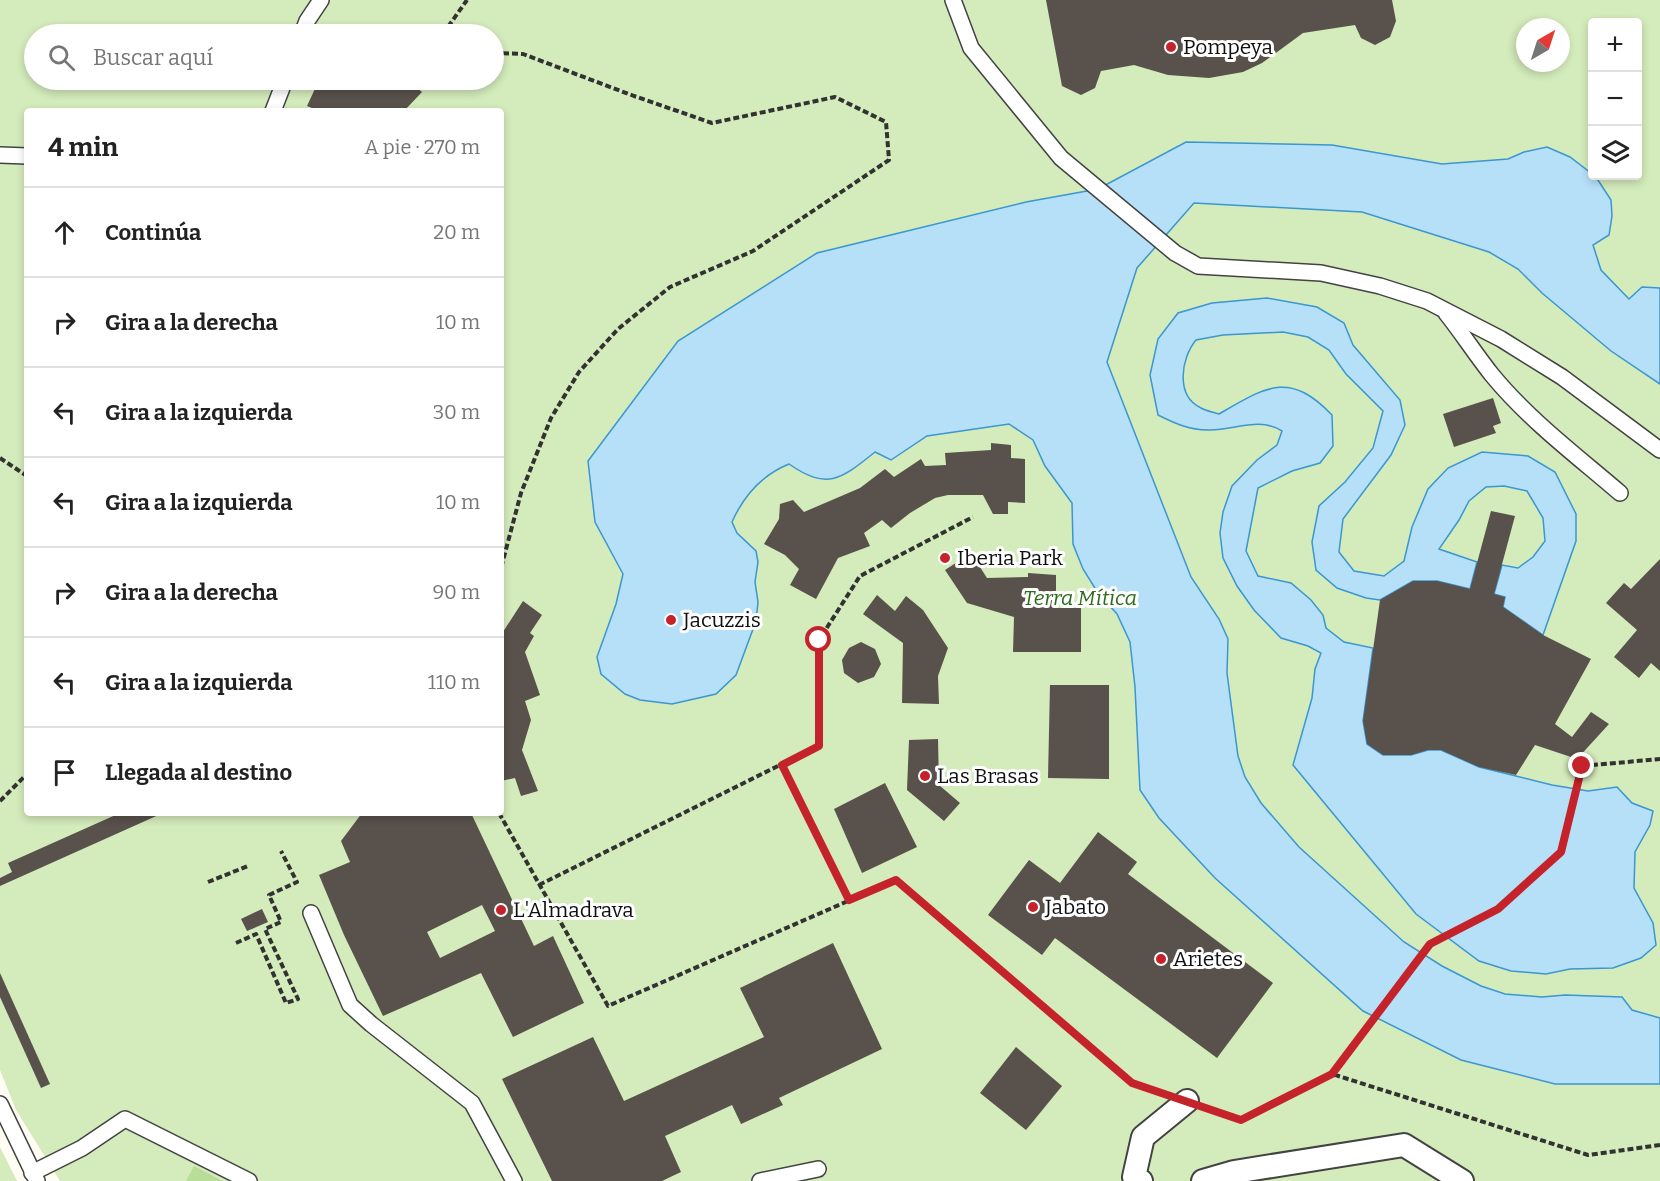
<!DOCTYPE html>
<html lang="es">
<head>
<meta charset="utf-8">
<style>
	:root { --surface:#fff; --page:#f6f6f6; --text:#222; --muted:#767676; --line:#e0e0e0 }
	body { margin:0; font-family:Bitter,serif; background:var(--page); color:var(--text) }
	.controls { position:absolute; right:18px; top:18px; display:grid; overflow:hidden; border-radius:6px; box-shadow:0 3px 9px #0003 }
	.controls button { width:54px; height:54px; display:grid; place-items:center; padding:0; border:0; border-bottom:2px solid var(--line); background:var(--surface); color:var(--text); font:30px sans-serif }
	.compass { position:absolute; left:1516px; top:18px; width:54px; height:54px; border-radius:50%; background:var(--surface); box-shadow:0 3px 9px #0003; rotate:39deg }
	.stop { position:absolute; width:18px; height:18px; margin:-14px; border:4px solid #c5232b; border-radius:50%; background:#fff }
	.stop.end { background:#c5232b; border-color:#fff; box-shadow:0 2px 6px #0008 }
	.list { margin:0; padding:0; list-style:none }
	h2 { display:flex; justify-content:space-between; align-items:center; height:78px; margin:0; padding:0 24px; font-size:26px }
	h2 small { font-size:20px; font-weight:400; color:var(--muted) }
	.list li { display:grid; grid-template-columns:39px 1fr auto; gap:18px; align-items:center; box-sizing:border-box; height:90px; padding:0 24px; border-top:2px solid var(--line) }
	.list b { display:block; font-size:22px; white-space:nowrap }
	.list em { font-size:20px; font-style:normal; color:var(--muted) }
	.icon { flex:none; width:33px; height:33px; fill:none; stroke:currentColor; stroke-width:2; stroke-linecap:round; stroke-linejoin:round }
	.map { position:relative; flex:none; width:1660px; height:1181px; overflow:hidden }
	.search { position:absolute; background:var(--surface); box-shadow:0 3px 9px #0003; left:24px; top:24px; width:480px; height:66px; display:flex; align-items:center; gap:15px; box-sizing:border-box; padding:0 21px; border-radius:33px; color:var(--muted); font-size:22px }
	.panel { position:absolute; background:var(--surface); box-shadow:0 3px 9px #0003; left:24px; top:108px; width:480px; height:708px; border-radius:6px }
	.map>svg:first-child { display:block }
	.green { fill:#d4ebbb; fill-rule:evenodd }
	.forest { fill:#b8dd99 }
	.water { fill:#b6e0f8; stroke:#3b96d1; stroke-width:1.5 }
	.building { fill:#59514c; fill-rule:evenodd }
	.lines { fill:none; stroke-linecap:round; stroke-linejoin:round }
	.service-casing { stroke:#434343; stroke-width:18 }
	.pedestrian-casing { stroke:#434343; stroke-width:26 }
	.path { stroke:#323232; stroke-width:4; stroke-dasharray:6 3; stroke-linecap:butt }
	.service { stroke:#fff; stroke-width:15 }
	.pedestrian { stroke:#fff; stroke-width:22 }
	.route { stroke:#c5232b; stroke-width:8 }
	.poi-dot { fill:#c5232b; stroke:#fff; stroke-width:2 }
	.labels { text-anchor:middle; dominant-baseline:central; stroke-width:6; stroke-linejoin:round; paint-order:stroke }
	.poi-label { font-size:21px; fill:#101010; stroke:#fff; text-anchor:start }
	.park-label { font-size:21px; font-style:italic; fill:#2e6b1d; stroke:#fff }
</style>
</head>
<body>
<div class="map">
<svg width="1660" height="1181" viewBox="0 0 1660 1181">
	<rect width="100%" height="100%" fill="#fffdf3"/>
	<!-- green -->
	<g class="green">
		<path d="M0 0H1660V1181H60L16 1110 0 1070ZM1592 22H1638V176H1592ZM1525 27H1561V63H1525ZM34 34H494V80H34ZM27 111H501V813H27Z"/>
		<path d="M0 1147 17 1181H0Z"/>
	</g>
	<!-- forest -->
	<path class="forest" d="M194 1166 223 1181H186Z"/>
	<!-- water -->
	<g class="water">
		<path d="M1186 142 1332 145 1442 164 1508 159 1524 152 1547 147 1570 157 1596 177 1611 200 1612 216 1609 235 1593 245 1601 270 1629 299 1642 287 1660 288V384L1611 351 1542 293 1518 269 1489 252 1362 212 1194 203 1137 268 1107 362 1191 577 1219 619 1228 639 1227 673 1238 756 1245 777 1261 803 1299 847 1404 942 1442 966 1481 986 1505 994 1542 997 1565 995 1622 997 1632 1010 1660 1018V1084H1555L1461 1060 1363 1011 1215 878 1159 818 1140 790 1135 687 1130 642 1117 614 1098 593 1083 569 1073 544 1072 503 1045 466 1033 440 1009 424 927 436 891 460 875 452C841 479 828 491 789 464 762 475 744 495 732 522L737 533 756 551 758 562 755 582 758 602 756 621 736 675 716 694 672 704 640 700 625 694 601 674 597 657 616 604 623 574 595 522 588 461 678 341 817 253 1026 202 1098 189Z"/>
		<path d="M1267 298 1317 307 1344 323 1353 345 1400 400 1405 425 1391 455 1343 519 1339 552 1354 571 1384 576 1404 561 1412 527 1428 489 1448 468 1482 452 1528 456 1555 472 1576 514V541L1543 635 1503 607 1505 597 1494 594 1502 565 1518 568 1533 557 1545 541 1543 518 1527 491 1504 486 1486 487 1469 501 1459 520 1439 549 1477 562 1470 589 1437 581H1413L1380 600 1366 598 1337 588 1316 570 1312 542 1319 506 1345 482 1373 448 1383 411 1346 374 1329 350 1308 337 1283 332 1223 335 1196 340C1181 358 1175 396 1201 408 1206 411 1213 412 1219 414 1266 387 1289 370 1332 415L1333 446 1320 463 1292 471 1258 488 1246 551 1258 576 1291 583 1311 600 1323 615 1326 628 1344 642 1373 648 1363 721 1367 744 1383 755H1411L1428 750H1441L1479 767 1552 785 1588 791 1617 787 1632 803 1653 811 1650 825 1635 852 1634 888 1653 923 1656 945 1641 958 1613 968 1570 969 1546 974 1511 971 1479 961 1416 914 1293 765 1312 698 1315 669 1321 653 1308 646 1281 638 1254 610 1237 586 1223 558 1220 533 1223 512 1232 486 1257 460 1277 445 1282 431C1258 416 1234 431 1208 430 1189 430 1174 423 1158 415L1150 375 1158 339 1178 313 1212 303Z"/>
	</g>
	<!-- building -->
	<g class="building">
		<path d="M1046 0H1392L1396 21 1390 37 1375 45 1361 38 1355 25 1303 33 1262 63 1243 72 1209 78 1168 75 1134 65 1101 71 1095 88 1081 95 1062 86Z"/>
		<path d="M319 80H407L422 92 404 111H347L345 109V111H319L307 106Z"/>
		<path d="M1493 398 1501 423 1493 426 1496 433 1454 447 1443 414Z"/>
		<path d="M991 443 1011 445V458L1025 459V503L1008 502V514H993L983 495H948L935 498 910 513 891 528 882 520 864 533 870 546 838 558 816 599 790 585 799 569 785 555 764 544 779 519 780 504 793 500 804 512 860 488 885 469 894 477 921 459 925 466 946 465 945 453 991 450Z"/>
		<path d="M1491 511 1515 516 1494 594 1505 597 1503 607 1543 635 1591 659 1555 724 1572 737 1591 712 1609 724 1577 759 1535 745 1516 775 1479 767 1441 750H1428L1411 755H1383L1367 744 1363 721 1380 600 1413 581H1437L1470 589Z"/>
		<path d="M971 553 987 578 1028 577V573L1056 575V608H1081V652H1013L1014 617 967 603 945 570Z"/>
		<path d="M1660 559V671L1651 663 1639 678 1614 657 1637 630 1606 603 1624 583 1631 589Z"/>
		<path d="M877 595 895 611 906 596 923 610 948 648 938 676 939 704 902 703 903 643 863 614Z"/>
		<path d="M523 601 542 615 530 633 534 636 525 652 540 695 525 701 531 720 522 750 538 791 521 796 515 778 501 781V697L503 692 501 635Z"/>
		<path d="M861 642 875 649 881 664 874 677 858 683 844 673 842 660 849 648Z"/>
		<path d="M1050 685H1109V779L1048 778Z"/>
		<path d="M938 739 939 785 960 803 944 821 907 790 909 740Z"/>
		<path d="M885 783 917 847 862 873 834 809Z"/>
		<path d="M120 813H163L0 886V878L12 872 8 863Z"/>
		<path d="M362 813H471L534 946 553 936 584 1003 513 1037 481 973 383 1016 344 935 319 875 350 862 341 841ZM482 905 495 931 440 958 427 932Z"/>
		<path d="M1098 832 1137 862 1128 874 1273 983 1217 1058 1055 938 1042 955 988 915 1029 860 1060 883Z"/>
		<path d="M262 909 268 922 247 931 241 919Z"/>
		<path d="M833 943 882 1049 779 1098 783 1105 741 1124 732 1105 665 1136 681 1172 662 1181H552L502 1079 593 1037 624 1101 764 1037 740 988Z"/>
		<path d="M0 973 50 1084 41 1088 0 997Z"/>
		<path d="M1016 1047 1062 1086 1026 1130 980 1093Z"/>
	</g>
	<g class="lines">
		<defs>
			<g id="service">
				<path d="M953 0 971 48 1061 158 1175 253 1198 266 1321 273 1380 286 1427 301 1501 339 1562 377 1660 450"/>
				<path d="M302 34 307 21 321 0"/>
				<path d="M273 111 285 80"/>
				<path d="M0 155 27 156"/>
				<path d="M1446 313C1462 333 1476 355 1492 375 1529 420 1577 456 1620 493"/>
				<path d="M311 913 350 1005 371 1024 472 1103 514 1181"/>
				<path d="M0 1104 37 1181"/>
				<path d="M32 1173 82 1148 125 1119 249 1181"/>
				<path d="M760 1181 818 1169"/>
			</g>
			<g id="pedestrian">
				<path d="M1141 1181 1134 1177 1143 1137 1187 1101"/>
				<path d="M1203 1181 1234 1172 1404 1145 1462 1181"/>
			</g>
		</defs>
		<!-- service casing -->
		<use href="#service" class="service-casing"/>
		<!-- pedestrian casing -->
		<use href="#pedestrian" class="pedestrian-casing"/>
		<!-- path -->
		<g class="path">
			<path d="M443 34 467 0"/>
			<path d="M494 53 523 54 634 96 712 123 835 97 886 122 889 160 753 251 670 287 618 329 579 372 551 418 521 493 501 568"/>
			<path d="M0 458 27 476"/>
			<path d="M782 765 849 900"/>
			<path d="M0 801 27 774"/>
			<path d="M499 813 608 1006 896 880 1132 1083 1157 1091"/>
			<path d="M208 882 248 866"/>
			<path d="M539 885 818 746 819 640 860 576 973 517"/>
			<path d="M236 943 256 934 286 1003 298 999 265 929 281 922 269 895 297 882 281 851"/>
			<path d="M1332 1074 1429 944 1498 909 1561 852 1582 766 1660 759"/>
			<path d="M1212 1110 1241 1120 1332 1074 1588 1155 1660 1145"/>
		</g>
		<!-- service -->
		<use href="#service" class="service"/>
		<!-- pedestrian -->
		<use href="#pedestrian" class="pedestrian"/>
	</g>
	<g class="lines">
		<!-- route -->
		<path class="route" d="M819 640V746L782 765 849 900 896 880 1132 1083 1241 1120 1332 1074 1430 944 1498 909 1561 852 1582 766"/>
	</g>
	<!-- markers -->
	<g class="poi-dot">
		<circle cx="1171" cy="47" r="6"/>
		<circle cx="945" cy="558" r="6"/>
		<circle cx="671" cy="620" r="6"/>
		<circle cx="925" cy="776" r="6"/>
		<circle cx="1033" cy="907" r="6"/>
		<circle cx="501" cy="910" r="6"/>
		<circle cx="1161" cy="959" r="6"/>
	</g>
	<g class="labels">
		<!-- poi labels -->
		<g class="poi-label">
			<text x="1183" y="47">Pompeya</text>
			<text x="957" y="558">Iberia Park</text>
			<text x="683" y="620">Jacuzzis</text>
			<text x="937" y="776">Las Brasas</text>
			<text x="1045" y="907">Jabato</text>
			<text x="513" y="910">L'Almadrava</text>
			<text x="1173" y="959">Arietes</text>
		</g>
		<!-- park labels -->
		<g class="park-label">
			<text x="1080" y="598">Terra Mítica</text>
		</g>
	</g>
</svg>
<div class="controls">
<button>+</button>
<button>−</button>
<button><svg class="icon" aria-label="layers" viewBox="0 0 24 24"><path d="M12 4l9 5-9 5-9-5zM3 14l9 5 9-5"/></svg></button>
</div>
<svg class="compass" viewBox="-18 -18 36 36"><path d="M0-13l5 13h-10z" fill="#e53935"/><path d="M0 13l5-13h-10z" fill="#767676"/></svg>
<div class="stop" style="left:819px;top:640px"></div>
<div class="stop end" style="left:1582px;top:766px"></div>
<div class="search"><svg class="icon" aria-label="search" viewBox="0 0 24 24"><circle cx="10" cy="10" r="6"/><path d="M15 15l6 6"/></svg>Buscar aquí</div>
<section class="panel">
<h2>4 min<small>A pie · 270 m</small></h2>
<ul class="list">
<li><svg class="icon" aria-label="ahead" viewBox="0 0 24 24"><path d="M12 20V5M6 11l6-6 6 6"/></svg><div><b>Continúa</b></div><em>20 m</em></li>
<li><svg class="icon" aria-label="right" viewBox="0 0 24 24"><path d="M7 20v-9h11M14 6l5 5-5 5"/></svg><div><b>Gira a la derecha</b></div><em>10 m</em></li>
<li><svg class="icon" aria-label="left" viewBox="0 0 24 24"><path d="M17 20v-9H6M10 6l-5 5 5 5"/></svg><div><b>Gira a la izquierda</b></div><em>30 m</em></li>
<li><svg class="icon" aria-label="left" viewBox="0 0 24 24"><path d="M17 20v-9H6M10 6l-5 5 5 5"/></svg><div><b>Gira a la izquierda</b></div><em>10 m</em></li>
<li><svg class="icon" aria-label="right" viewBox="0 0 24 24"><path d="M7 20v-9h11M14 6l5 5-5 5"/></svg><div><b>Gira a la derecha</b></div><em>90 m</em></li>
<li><svg class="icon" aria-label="left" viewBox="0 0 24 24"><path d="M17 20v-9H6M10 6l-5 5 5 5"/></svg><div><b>Gira a la izquierda</b></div><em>110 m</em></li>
<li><svg class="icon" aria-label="arrive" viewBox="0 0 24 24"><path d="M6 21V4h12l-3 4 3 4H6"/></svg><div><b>Llegada al destino</b></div></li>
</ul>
</section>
</div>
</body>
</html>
